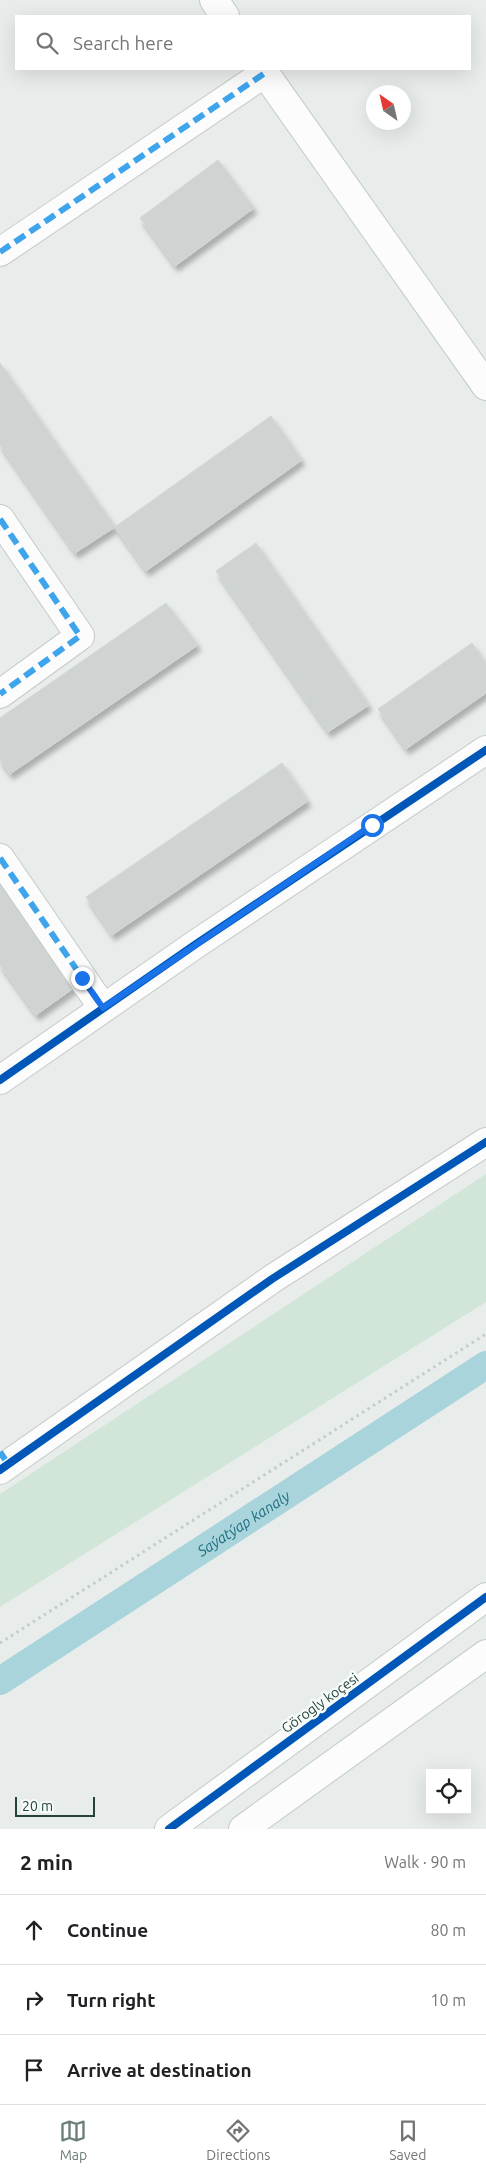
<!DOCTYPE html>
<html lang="en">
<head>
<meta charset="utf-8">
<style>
	:root { --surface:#fff; --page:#f6f6f6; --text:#202124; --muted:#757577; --line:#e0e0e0; --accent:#697e78 }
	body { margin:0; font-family:Ubuntu,sans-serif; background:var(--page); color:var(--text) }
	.controls { position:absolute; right:15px; bottom:15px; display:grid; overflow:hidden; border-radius:0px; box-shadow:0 5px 20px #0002 }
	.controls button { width:45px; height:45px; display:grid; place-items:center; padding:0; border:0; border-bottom:1px solid var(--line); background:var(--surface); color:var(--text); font:25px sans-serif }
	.compass { position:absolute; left:366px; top:85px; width:45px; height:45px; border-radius:50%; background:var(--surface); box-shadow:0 5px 20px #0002; rotate:326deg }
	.scale { position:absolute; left:15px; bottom:12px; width:80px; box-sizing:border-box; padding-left:5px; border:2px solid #24423a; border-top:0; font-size:14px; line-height:18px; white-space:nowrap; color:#24423a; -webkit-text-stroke:4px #f7fbf9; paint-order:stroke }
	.stop { position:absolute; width:15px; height:15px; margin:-11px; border:4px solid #1a73e8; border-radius:50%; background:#fff }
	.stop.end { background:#1a73e8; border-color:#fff; box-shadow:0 1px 5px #0008 }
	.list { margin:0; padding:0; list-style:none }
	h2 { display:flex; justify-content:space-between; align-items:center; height:65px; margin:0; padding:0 20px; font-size:21px }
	h2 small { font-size:16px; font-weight:400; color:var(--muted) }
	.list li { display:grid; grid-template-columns:32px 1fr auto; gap:15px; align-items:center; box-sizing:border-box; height:70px; padding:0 20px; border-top:1px solid var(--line) }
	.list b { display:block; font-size:19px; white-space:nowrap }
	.list em { font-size:16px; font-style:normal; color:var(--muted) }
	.icon { flex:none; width:28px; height:28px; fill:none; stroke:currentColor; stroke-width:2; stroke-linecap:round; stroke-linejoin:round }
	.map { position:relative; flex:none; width:486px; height:1829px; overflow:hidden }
	.search { position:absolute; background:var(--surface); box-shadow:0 5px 20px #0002; left:15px; right:15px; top:15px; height:55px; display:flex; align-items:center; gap:12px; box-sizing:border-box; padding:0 18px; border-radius:0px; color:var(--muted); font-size:19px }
	.sheet { height:275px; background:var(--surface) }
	nav { display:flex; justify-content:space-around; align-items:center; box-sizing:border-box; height:70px; border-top:1px solid var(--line); background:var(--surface); font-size:14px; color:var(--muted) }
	nav a { display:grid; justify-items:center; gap:2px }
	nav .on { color:var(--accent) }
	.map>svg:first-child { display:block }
	.green { fill:#d1e6d8 }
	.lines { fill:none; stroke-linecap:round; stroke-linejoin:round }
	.canal { stroke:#a9d4db; stroke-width:28 }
	.building { fill:#cfd4d2; stroke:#d1d6d4; filter:url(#shadow) }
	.street-casing { stroke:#c5cac8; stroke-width:30 }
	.secondary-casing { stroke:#c3cbc8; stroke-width:30 }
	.path { stroke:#c3ccca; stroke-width:3; stroke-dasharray:2.5 4; stroke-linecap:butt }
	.street { stroke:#fcfcfc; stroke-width:28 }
	.secondary { stroke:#fcfcfc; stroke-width:28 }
	.quiet { stroke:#3ea4ec; stroke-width:6; stroke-dasharray:12 6; stroke-linecap:butt }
	.cycleway-casing { stroke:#f7fbf9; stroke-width:11 }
	.cycleway { stroke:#0057b8; stroke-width:8 }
	.route { stroke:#1a73e8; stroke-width:6 }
	.labels { text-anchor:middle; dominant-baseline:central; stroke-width:5; stroke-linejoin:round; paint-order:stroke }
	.street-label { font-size:14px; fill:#24423a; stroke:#f7fbf9 }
	.water-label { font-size:15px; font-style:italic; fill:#1c6f80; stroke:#f7fbf9 }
</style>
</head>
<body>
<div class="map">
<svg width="486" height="1829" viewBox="0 0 486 1829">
	<defs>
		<filter id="shadow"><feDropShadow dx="3" dy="5.5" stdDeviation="2.5" flood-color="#0004"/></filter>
	</defs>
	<rect width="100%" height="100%" fill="#e8edeb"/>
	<!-- green -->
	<path class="green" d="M486 1174V1302L0 1607V1494Z"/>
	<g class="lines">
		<!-- canal -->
		<path class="canal" id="s1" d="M0 1681 486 1365"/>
	</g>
	<!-- building -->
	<g class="building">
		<path d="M218 160 254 208 175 266 140 218Z"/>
		<path d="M0 363 115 527 75 553 0 445Z"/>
		<path d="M271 416 302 460 146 571 115 527Z"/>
		<path d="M256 543 369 705 328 732 216 571Z"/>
		<path d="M166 603 198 645 10 774 0 760V718Z"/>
		<path d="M472 643 486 664V693L406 749 378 709Z"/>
		<path d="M282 763 308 801 112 935 86 897Z"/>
		<path d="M0 875 78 985 36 1015 0 965Z"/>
	</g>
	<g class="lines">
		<defs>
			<g id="street">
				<path d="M0 252 265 73"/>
				<path d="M0 519 80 636 0 694"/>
				<path d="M0 858 103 1008"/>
				<path d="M0 1080 196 944 486 750"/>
				<path d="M0 1470 272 1279 486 1142"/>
			</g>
			<g id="secondary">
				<path d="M214 0 225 16"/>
				<path d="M262 69 486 386"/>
				<path d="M169 1829 486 1597"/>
				<path d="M243 1829 486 1654"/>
			</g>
		</defs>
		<!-- street casing -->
		<use href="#street" class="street-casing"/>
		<!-- secondary casing -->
		<use href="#secondary" class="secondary-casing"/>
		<!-- path -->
		<path class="path" d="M0 1643 486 1334"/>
		<!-- street -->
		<use href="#street" class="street"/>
		<!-- secondary -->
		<use href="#secondary" class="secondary"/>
		<!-- quiet -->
		<g class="quiet">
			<path d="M0 252 265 73"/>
			<path d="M0 519 80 636 0 694"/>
			<path d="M0 858 103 1008"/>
			<path d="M0 1452 8 1464"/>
		</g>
		<defs>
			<g id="cycleway">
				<path d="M0 1080 196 944 486 750"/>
				<path d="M0 1470 272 1279 486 1142"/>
				<path d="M169 1829 486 1597"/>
			</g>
		</defs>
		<!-- cycleway casing -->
		<use href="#cycleway" class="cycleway-casing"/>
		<!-- cycleway -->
		<use href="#cycleway" class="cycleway"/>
	</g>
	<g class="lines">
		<!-- route -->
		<path class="route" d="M82 978 103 1008 372 825"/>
	</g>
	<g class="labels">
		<!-- street labels -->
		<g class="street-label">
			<text transform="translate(320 1703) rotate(-36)">Görogly koçesi</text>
		</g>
		<!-- water labels -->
		<g class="water-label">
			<text stroke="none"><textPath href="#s1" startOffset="290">Saýatýap kanaly</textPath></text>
		</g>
	</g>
</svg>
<div class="controls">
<button><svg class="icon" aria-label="locate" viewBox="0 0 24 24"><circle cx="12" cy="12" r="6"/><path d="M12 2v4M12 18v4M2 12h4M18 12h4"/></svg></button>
</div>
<svg class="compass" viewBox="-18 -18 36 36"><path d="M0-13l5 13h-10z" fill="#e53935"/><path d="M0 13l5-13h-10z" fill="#757577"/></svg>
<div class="scale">20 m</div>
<div class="stop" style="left:372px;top:825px"></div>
<div class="stop end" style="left:82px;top:978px"></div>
<div class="search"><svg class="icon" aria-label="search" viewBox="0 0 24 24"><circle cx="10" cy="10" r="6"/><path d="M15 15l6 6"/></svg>Search here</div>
</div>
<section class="sheet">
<h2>2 min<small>Walk · 90 m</small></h2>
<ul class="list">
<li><svg class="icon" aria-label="ahead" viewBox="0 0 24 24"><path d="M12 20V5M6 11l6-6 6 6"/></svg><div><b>Continue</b></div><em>80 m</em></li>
<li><svg class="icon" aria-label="right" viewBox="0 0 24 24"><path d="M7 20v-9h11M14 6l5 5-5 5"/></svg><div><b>Turn right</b></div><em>10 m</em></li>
<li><svg class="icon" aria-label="arrive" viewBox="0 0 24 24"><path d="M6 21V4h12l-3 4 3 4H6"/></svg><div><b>Arrive at destination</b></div></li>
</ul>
</section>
<nav>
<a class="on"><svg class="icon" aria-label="map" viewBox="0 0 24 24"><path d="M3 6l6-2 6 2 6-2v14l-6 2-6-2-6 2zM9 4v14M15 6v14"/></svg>Map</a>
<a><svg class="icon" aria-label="directions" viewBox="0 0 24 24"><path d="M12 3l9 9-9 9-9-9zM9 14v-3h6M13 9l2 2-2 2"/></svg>Directions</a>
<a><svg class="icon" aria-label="saved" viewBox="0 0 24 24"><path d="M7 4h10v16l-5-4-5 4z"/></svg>Saved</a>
</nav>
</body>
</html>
